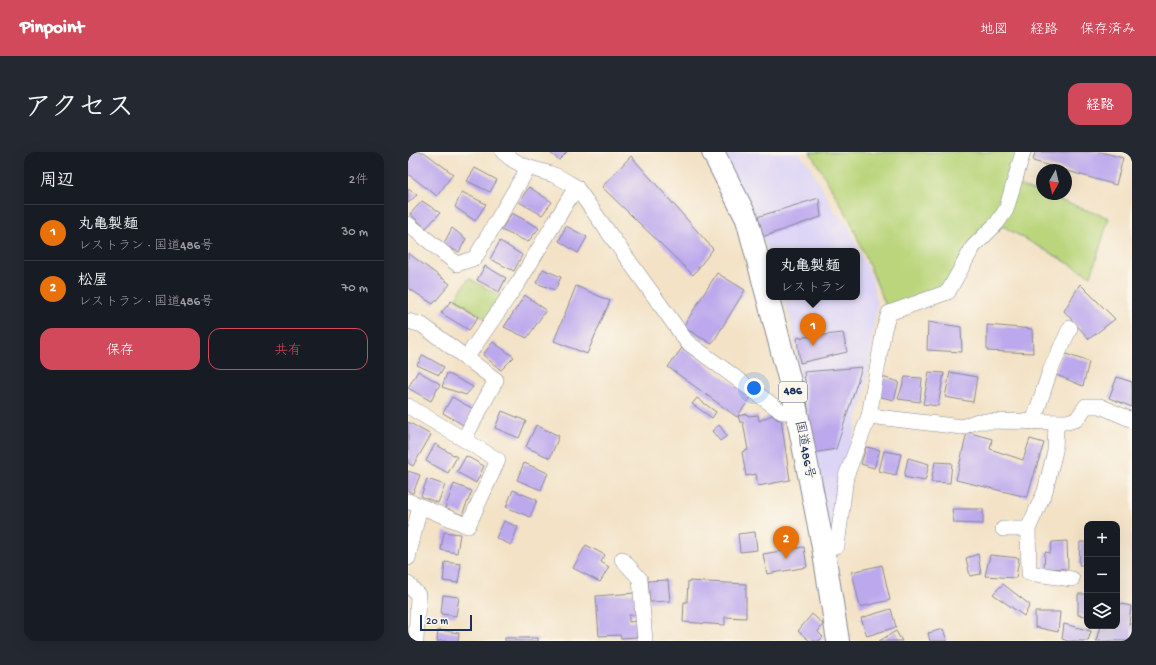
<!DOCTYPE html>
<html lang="ja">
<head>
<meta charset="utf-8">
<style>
	:root { --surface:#171b24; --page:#242831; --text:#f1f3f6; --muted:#9ea1a6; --line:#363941; --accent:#d1495b }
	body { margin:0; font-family:"Gochi Hand","Klee One",sans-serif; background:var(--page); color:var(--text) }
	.controls { position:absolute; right:12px; bottom:12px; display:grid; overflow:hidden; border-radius:8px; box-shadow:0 4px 16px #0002 }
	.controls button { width:36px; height:36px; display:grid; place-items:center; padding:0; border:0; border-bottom:1px solid var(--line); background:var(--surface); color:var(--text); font:20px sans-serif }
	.compass { position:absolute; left:628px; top:12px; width:36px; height:36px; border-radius:50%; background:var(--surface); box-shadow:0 4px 16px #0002; rotate:188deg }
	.scale { position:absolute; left:12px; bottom:10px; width:52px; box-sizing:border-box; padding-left:4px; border:2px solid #1b2f5e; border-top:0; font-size:11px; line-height:14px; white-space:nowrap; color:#1b2f5e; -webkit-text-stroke:3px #fbf7ec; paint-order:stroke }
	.you { position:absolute; left:346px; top:236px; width:14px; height:14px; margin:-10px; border:3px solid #fff; border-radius:50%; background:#1a73e8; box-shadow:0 0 0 6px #1a73e833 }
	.badge { display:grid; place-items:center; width:26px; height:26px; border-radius:50%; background:var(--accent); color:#fff; font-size:13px; font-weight:700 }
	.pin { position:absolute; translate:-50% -33px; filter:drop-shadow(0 1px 2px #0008) }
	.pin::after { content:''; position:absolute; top:21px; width:14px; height:12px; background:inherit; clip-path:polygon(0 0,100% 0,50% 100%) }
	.popup { position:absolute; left:358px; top:96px; width:94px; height:52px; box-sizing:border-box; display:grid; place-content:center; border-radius:8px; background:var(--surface); filter:drop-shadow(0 1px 3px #0005); font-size:13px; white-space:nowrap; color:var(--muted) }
	.popup b { font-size:15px; color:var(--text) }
	.popup::after { content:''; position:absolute; left:50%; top:100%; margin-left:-8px; border:8px solid transparent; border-top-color:var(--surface) }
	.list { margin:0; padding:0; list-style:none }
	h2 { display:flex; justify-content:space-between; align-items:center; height:52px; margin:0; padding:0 16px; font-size:17px }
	h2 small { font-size:13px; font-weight:400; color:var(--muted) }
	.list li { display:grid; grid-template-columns:26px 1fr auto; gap:12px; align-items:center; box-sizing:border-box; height:56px; padding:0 16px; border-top:1px solid var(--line) }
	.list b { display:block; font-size:15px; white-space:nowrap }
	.list p { margin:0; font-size:13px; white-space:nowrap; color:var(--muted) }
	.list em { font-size:13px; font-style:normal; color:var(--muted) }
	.actions { display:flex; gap:8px; padding:12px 16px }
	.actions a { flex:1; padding:9px 0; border:1px solid var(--accent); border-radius:12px; text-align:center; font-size:14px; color:var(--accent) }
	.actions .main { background:var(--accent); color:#fff }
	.icon { flex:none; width:22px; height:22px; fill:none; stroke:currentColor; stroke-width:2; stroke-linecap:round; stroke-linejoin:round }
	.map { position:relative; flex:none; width:724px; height:489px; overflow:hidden; border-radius:12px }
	header { display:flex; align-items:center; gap:24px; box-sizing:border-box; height:56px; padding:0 20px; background:var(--accent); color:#fff }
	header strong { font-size:19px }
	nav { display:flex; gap:22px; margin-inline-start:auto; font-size:14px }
	.intro { display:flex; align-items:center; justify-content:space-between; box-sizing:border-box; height:96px; padding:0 24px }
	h1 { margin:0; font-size:28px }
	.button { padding:10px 18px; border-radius:12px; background:var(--accent); color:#fff; font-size:14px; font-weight:700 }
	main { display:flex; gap:24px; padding:0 24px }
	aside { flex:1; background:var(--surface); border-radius:12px; box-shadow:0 4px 16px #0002 }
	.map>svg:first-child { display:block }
	.built { fill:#ddd5f6 }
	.green { fill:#bad57b; stroke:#6a826c }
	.building { fill:#bca9ed }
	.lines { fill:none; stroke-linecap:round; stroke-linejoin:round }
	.street-casing { stroke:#878892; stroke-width:16 }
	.highway-casing { stroke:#878892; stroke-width:24 }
	.street { stroke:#fff; stroke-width:15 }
	.highway { stroke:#fff; stroke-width:22 }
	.labels { text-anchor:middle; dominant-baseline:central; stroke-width:3; stroke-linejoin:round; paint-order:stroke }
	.shield { fill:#fbf7ec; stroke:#5e6b89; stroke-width:1 }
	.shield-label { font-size:12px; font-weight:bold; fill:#1b2f5e }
	.street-label { font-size:13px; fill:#1b2f5e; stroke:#fbf7ec }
</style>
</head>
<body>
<header>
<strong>Pinpoint</strong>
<nav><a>地図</a><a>経路</a><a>保存済み</a></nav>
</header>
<div class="intro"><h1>アクセス</h1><a class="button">経路</a></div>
<main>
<aside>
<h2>周辺<small>2件</small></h2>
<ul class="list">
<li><span class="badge" style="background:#e8710a">1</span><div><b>丸亀製麺</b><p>レストラン · 国道486号</p></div><em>30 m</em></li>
<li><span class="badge" style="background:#e8710a">2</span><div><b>松屋</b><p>レストラン · 国道486号</p></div><em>70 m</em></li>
</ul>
<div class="actions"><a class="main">保存</a><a>共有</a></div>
</aside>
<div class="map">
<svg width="724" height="489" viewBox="0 0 724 489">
	<rect width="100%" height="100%" fill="#fbf7ec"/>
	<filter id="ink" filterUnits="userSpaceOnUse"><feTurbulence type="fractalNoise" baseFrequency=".025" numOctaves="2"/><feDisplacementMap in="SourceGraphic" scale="8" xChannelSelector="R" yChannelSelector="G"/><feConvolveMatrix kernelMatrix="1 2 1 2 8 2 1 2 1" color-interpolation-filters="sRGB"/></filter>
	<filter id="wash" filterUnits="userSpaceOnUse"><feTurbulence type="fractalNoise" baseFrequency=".012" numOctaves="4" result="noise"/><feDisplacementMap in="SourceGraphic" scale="16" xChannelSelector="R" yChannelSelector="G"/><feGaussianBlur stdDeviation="0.9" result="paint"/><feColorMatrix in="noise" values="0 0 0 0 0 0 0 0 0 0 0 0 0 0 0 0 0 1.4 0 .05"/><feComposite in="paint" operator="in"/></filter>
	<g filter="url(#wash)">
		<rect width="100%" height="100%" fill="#f3e2c6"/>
		<!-- built -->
		<path class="built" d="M315 0H394L392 3 400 11 427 59 439 72 464 126 469 152 457 243 442 294 426 384 421 386 383 171 375 145H449V99H361V102Z"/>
		<!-- green -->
		<g class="green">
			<path d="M402 0H615L612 34 701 66 683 124 589 71 540 140 481 161 442 68Z"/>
			<path d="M61 126 98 148 83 170 47 147Z"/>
		</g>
		<g id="blocks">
			<!-- building -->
			<g class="building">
				<path d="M0 0H16L45 22 29 44 0 22Z"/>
				<path d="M141 0H159L151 8Z"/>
				<path d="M627 0H693L715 6 708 33 625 9Z"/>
				<path d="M223 4 305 97 285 123 194 35Z"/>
				<path d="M67 16 89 28 82 40 59 29Z"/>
				<path d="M121 35 144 50 134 63 111 50Z"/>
				<path d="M0 37 9 43 0 51Z"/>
				<path d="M54 40 78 52 67 69 47 55Z"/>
				<path d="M411 46 413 65 354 85 349 65Z"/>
				<path d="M14 49 32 61 18 76 2 62Z"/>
				<path d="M104 61 131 76 120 90 93 78Z"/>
				<path d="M158 74 179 85 170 101 151 89Z"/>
				<path d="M44 76 58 87 51 100 35 93Z"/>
				<path d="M92 89 114 103 106 119 82 107Z"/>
				<path d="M0 101 42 132 25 152 0 136Z"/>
				<path d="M77 114 98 126 91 140 69 128Z"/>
				<path d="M135 117 153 125 147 138 128 131Z"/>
				<path d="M309 121 337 138 304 192 275 175Z"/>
				<path d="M672 132 707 167 681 187 656 159Z"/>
				<path d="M168 134 202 149 179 202 146 189Z"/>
				<path d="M117 143 138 158 119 186 96 175Z"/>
				<path d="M43 149 70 165 61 178 33 161Z"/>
				<path d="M520 170 553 175 554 200 519 198Z"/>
				<path d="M579 173 624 177 625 201 579 199Z"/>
				<path d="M435 181 439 200 392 211 389 186Z"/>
				<path d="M85 190 106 205 93 218 75 203Z"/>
				<path d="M274 196 343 245 329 265 260 215Z"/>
				<path d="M655 201 681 210 675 234 646 222Z"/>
				<path d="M15 203 36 215 31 223 9 213Z"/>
				<path d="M454 215 428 297 405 301 396 220Z"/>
				<path d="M10 219 32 232 23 249 0 236Z"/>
				<path d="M521 220 536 221 530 254 515 252Z"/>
				<path d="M542 220 569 225 565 250 537 245Z"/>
				<path d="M39 221 65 235 58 243 34 235Z"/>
				<path d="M474 225 491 230 486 248 469 244Z"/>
				<path d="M497 225 514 226 512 250 490 247Z"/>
				<path d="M709 225 724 230V255L701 246Z"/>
				<path d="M44 245 67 258 57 274 35 261Z"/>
				<path d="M289 246 308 260 304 266 284 252Z"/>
				<path d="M94 259 118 269 111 286 87 276Z"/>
				<path d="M339 262 340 264 350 263 351 269 364 263 370 268 373 267 382 328 350 334 348 322 338 324 334 300 340 298 335 270H332L330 264Z"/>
				<path d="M0 270 23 283 5 314 0 311Z"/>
				<path d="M128 273 151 284 142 306 118 295Z"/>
				<path d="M311 273 319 284 312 289 304 279Z"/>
				<path d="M559 280 584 287 582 297 615 308 622 287 636 291 619 345 548 328Z"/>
				<path d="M27 292 49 305 40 321 18 309Z"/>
				<path d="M458 295 472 298 466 316 453 312Z"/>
				<path d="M476 299 493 302 488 323 471 319Z"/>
				<path d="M58 304 76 314 68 331 49 320Z"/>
				<path d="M500 306 521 312 517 329 496 325Z"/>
				<path d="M527 310 544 311 542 331 523 330Z"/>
				<path d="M116 311 140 321 133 338 109 328Z"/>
				<path d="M0 319 12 323 5 341 0 339Z"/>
				<path d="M19 327 37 333 30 351 13 344Z"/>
				<path d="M46 332 64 339 54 363 37 356Z"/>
				<path d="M105 338 129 348 122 365 98 355Z"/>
				<path d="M544 357H575V372L546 371Z"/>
				<path d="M96 369 110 375 103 393 88 386Z"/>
				<path d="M36 380 52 382 49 401 33 398Z"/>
				<path d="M347 380 349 398 332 400 330 382Z"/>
				<path d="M659 389 660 417 636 416 637 400 642 401 644 390Z"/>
				<path d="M672 390H679V413H671Z"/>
				<path d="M178 393 197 403 193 410 201 415 192 430 165 416Z"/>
				<path d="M396 395 399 415 359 422 355 402Z"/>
				<path d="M570 402 573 422 562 424 558 406Z"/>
				<path d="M582 403 611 406 608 426 577 424Z"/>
				<path d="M37 410 53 412 50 431 35 429Z"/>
				<path d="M474 413 482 448 452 455 444 420Z"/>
				<path d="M260 428 262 449 242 450 240 429Z"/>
				<path d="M280 429 338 432V466L317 465V473L275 470 276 450H279Z"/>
				<path d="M595 432 622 453 616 464 585 442Z"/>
				<path d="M227 441 229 463H221V470L229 469V485L213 486 212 483 191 484 188 444Z"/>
				<path d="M670 442H679V464L670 463Z"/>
				<path d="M35 443 51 445 48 464 33 462Z"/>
				<path d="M709 451 723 454 721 472H724V489H688L692 474H709Z"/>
				<path d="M483 457 488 475 459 484 453 466Z"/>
				<path d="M627 460H652L650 480 627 475Z"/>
				<path d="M404 462 415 472 410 480 415 485 411 489H407L405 488 402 489 390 479Z"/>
				<path d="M656 472 683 479 680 489H660L654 487Z"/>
				<path d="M535 477 539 489H522L520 481Z"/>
				<path d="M30 478 51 481 50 489H29Z"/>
				<path d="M488 479 494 489H471Z"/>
				<rect x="97" y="486" width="33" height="3"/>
			</g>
		</g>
	</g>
	<g filter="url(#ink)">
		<use href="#blocks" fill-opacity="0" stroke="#878892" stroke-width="1"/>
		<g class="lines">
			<defs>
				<g id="street">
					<path d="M95 0C112 16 125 16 146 23 153 26 161 31 168 35L279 190 374 260H389"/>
					<path d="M0 72 49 112 67 106 120 16"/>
					<path d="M0 169 14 173 88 228 56 287"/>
					<path d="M58 206 112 128 168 35"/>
					<path d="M0 254 90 308 60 374 0 349"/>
					<path d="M461 264 554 275 570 269 659 270 669 267 678 254H692L724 268"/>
					<path d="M625 270 642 219 662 176"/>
					<path d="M648 270 647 299 637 339 620 377 621 421 664 427"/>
					<path d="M595 377H620"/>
					<path d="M415 395 429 394 438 324 461 264 476 177 481 161 540 140 565 95 589 71 598 58 615 0"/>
					<path d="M0 406 12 354"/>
					<path d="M214 407 232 427 237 489"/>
					<path d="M0 432 10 443 8 489"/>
				</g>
				<path id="highway" d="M305 0 339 67 385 241 415 395 430 489"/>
			</defs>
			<!-- street casing -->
			<use href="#street" class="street-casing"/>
			<!-- highway casing -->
			<use href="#highway" class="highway-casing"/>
			<!-- street -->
			<use href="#street" class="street"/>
			<!-- highway -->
			<use href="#highway" class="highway"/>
		</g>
	</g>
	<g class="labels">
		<!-- shield labels -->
		<rect class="shield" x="371" y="230" width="28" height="20" rx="3"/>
		<g class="shield-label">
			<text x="385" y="240">486</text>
		</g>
		<!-- street labels -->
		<g class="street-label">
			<text transform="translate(396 298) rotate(79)">国道486号</text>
		</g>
	</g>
</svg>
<div class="controls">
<button>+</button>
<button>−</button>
<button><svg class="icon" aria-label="layers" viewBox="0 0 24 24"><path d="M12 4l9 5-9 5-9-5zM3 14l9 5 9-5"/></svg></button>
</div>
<svg class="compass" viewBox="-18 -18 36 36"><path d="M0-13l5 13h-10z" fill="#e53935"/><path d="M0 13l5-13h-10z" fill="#9ea1a6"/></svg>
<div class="scale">20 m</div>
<div class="you"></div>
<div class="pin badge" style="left:405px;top:194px;background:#e8710a">1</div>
<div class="popup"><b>丸亀製麺</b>レストラン</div>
<div class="pin badge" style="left:378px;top:407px;background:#e8710a">2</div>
</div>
</main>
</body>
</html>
